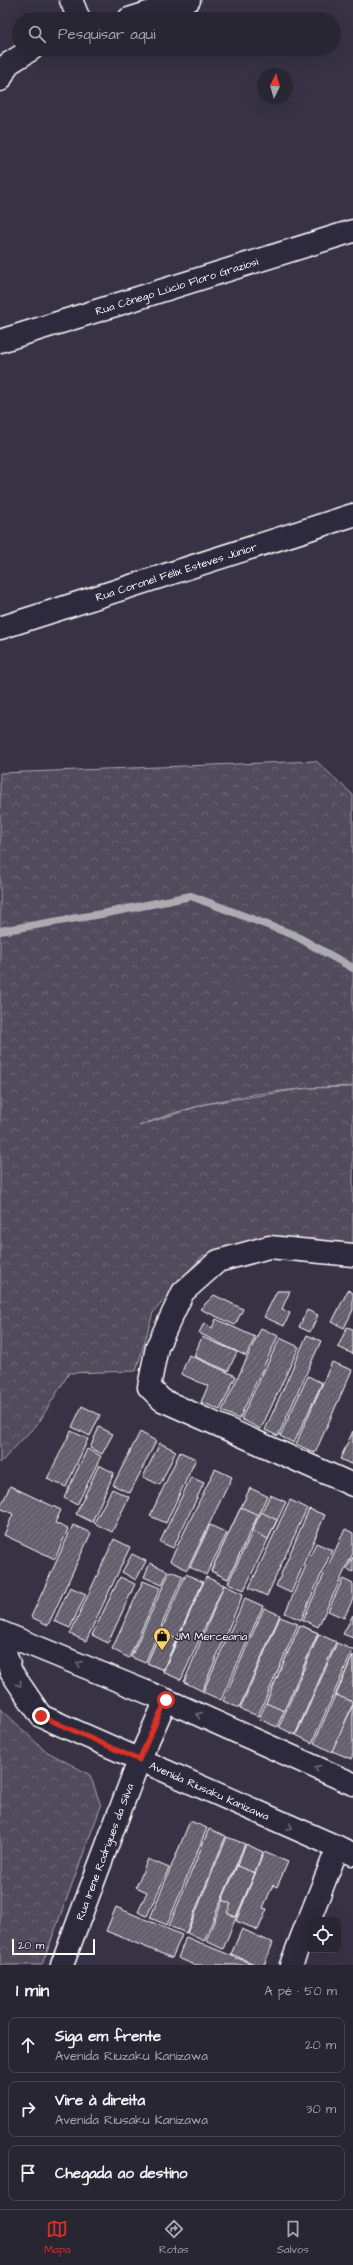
<!DOCTYPE html>
<html lang="pt">
<head>
<meta charset="utf-8">
<style>
	:root { --surface:#292634; --page:#353240; --text:#f1f3f6; --muted:#a5a5ac; --line:#45434f; --accent:#d93025 }
	body { margin:0; font-family:"Architects Daughter",sans-serif; background:var(--page); color:var(--text) }
	.controls { position:absolute; right:12px; bottom:12px; display:grid; overflow:hidden; border-radius:8px; box-shadow:0 4px 16px #0002 }
	.controls button { width:36px; height:36px; display:grid; place-items:center; padding:0; border:0; border-bottom:1px solid var(--line); background:var(--surface); color:var(--text); font:20px sans-serif }
	.compass { position:absolute; left:257px; top:68px; width:36px; height:36px; border-radius:50%; background:var(--surface); box-shadow:0 4px 16px #0002; rotate:5deg }
	.scale { position:absolute; left:12px; bottom:10px; width:83px; box-sizing:border-box; padding-left:4px; border:2px solid #fff; border-top:0; font-size:11px; line-height:14px; white-space:nowrap; color:#fff; -webkit-text-stroke:3px #2f2a3d; paint-order:stroke }
	.stop { position:absolute; width:12px; height:12px; margin:-9px; border:3px solid #d93025; border-radius:50%; background:#fff }
	.stop.end { background:#d93025; border-color:#fff; box-shadow:0 1px 4px #0008 }
	.list { margin:0; padding:0; list-style:none }
	h2 { display:flex; justify-content:space-between; align-items:center; height:52px; margin:0; padding:0 16px; font-size:17px }
	h2 small { font-size:13px; font-weight:400; color:var(--muted) }
	.list li { display:grid; grid-template-columns:26px 1fr auto; gap:12px; align-items:center; box-sizing:border-box; height:56px; margin:0 8px 8px; padding:0 8px; border:1px solid var(--line); border-radius:8px }
	.list b { display:block; font-size:15px; white-space:nowrap }
	.list p { margin:0; font-size:13px; white-space:nowrap; color:var(--muted) }
	.list em { font-size:13px; font-style:normal; color:var(--muted) }
	.icon { flex:none; width:22px; height:22px; fill:none; stroke:currentColor; stroke-width:2; stroke-linecap:round; stroke-linejoin:round }
	.map { position:relative; flex:none; width:353px; height:1965px; overflow:hidden }
	.search { position:absolute; background:var(--surface); box-shadow:0 4px 16px #0002; left:12px; right:12px; top:12px; height:44px; display:flex; align-items:center; gap:10px; box-sizing:border-box; padding:0 14px; border-radius:22px; color:var(--muted); font-size:15px }
	.sheet { height:244px; background:var(--surface) }
	nav { display:flex; justify-content:space-around; align-items:center; box-sizing:border-box; height:56px; border-top:1px solid var(--line); background:var(--surface); font-size:11px; color:var(--muted) }
	nav a { display:grid; justify-items:center; gap:2px }
	nav .on { color:var(--accent) }
	.map>svg:first-child { display:block }
	.forest { fill:url(#forest-crowns); stroke:#a8a6ae }
	.lines { fill:none; stroke-linecap:round; stroke-linejoin:round }
	.stream { stroke:#adabb2; stroke-width:8 }
	.building { fill:url(#building-hatch); stroke:#fff }
	.street-casing { stroke:#fff; stroke-width:25 }
	.secondary-casing { stroke:#fff; stroke-width:25 }
	.street { stroke:#2f2a3d; stroke-width:22 }
	.secondary { stroke:#2f2a3d; stroke-width:22 }
	.oneway { stroke:#6d6a77 }
	.route { stroke:#d93025; stroke-width:5 }
	.labels { text-anchor:middle; dominant-baseline:central; stroke-width:3; stroke-linejoin:round; paint-order:stroke }
	.street-label { font-size:11px; fill:#fff; stroke:#2f2a3d }
	.poi-label { font-size:11px; fill:#fff; stroke:#2f2a3d; text-anchor:start }
</style>
</head>
<body>
<div class="map">
<svg width="353" height="1965" viewBox="0 0 353 1965">
	<defs>
		<pattern id="forest-crowns" width="20" height="18" patternUnits="userSpaceOnUse"><rect width="20" height="18" fill="#514c5c"/><path d="M2 6a3 3 0 1 1 6 0M12 15a3 3 0 1 1 6 0" fill="none" stroke="#6b6774"/></pattern>
		<pattern id="building-hatch" width="6" height="6" patternUnits="userSpaceOnUse"><rect width="6" height="6" fill="#635f6d"/><path d="M-1 1l2-2M0 6l6-6M5 7l2-2" fill="none" stroke="#7a7783"/></pattern>
	</defs>
	<rect width="100%" height="100%" fill="#373345"/>
	<filter id="ink" filterUnits="userSpaceOnUse"><feTurbulence type="fractalNoise" baseFrequency=".025" numOctaves="2"/><feDisplacementMap in="SourceGraphic" scale="8" xChannelSelector="R" yChannelSelector="G"/><feConvolveMatrix kernelMatrix="1 2 1 2 8 2 1 2 1" color-interpolation-filters="sRGB"/></filter>
	<g filter="url(#ink)">
		<!-- forest -->
		<g class="forest">
			<path d="M316 761 353 795V1086C280 1088 206 1098 139 1126L205 1104 308 1088 353 1087V1249L278 1236 202 1256 153 1313 136 1371 69 1373 39 1422 0 1463V773Z"/>
			<path d="M0 1708 44 1750 90 1775 101 1806 42 1965H0Z"/>
		</g>
		<g class="lines">
			<!-- stream -->
			<path class="stream" d="M0 931 107 913 191 896 294 935 353 968"/>
		</g>
		<!-- building -->
		<g class="building">
			<path d="M348 1290 353 1293V1310L344 1328 332 1322Z"/>
			<path d="M277 1291H290L282 1309 290 1313 284 1326 264 1317Z"/>
			<path d="M214 1295 243 1309 235 1325 200 1309Z"/>
			<path d="M307 1310 318 1315 310 1332 299 1327Z"/>
			<path d="M216 1319 255 1337 246 1356 199 1333 204 1323 212 1328Z"/>
			<path d="M347 1327 353 1329V1354L338 1347Z"/>
			<path d="M261 1328 278 1336 239 1419 222 1411Z"/>
			<path d="M307 1335 321 1341 278 1436 265 1430Z"/>
			<path d="M202 1337 237 1352 228 1371 194 1356Z"/>
			<path d="M280 1338 299 1347 261 1429 241 1419Z"/>
			<path d="M189 1355 236 1376 220 1410 201 1402 208 1386 181 1374Z"/>
			<path d="M332 1362 352 1370 315 1453 296 1444Z"/>
			<path d="M308 1376 322 1383 294 1443 280 1436Z"/>
			<path d="M82 1406 100 1415 90 1436 72 1427Z"/>
			<path d="M99 1427 113 1434 102 1454 90 1448Z"/>
			<path d="M71 1431 88 1439 66 1487 47 1479Z"/>
			<path d="M353 1431V1465L340 1459Z"/>
			<path d="M140 1432 156 1441 130 1493 113 1485Z"/>
			<path d="M160 1443 176 1451 160 1485 143 1477Z"/>
			<path d="M87 1449 101 1456 77 1505 64 1498Z"/>
			<path d="M180 1452 196 1459 166 1523 150 1516Z"/>
			<path d="M99 1465 114 1473 92 1522 76 1514Z"/>
			<path d="M215 1469 232 1477 187 1570 170 1561Z"/>
			<path d="M191 1477 204 1483 173 1548 160 1542Z"/>
			<path d="M10 1486 61 1510 55 1523 68 1529 55 1559 4 1535 13 1514 0 1508Z"/>
			<path d="M250 1488 267 1496 228 1579 211 1571Z"/>
			<path d="M112 1489 129 1497 112 1532 94 1523Z"/>
			<path d="M270 1495 286 1502 244 1590 228 1583Z"/>
			<path d="M290 1500 307 1508 267 1596 249 1588Z"/>
			<path d="M241 1507 258 1515 228 1579 211 1571Z"/>
			<path d="M309 1509 325 1515 291 1593 276 1586Z"/>
			<path d="M261 1512 277 1520 268 1539 252 1531Z"/>
			<path d="M73 1525 91 1533 48 1625 31 1617Z"/>
			<path d="M210 1525 227 1533 206 1575 190 1567Z"/>
			<path d="M345 1529 353 1533V1553L318 1627 303 1620Z"/>
			<path d="M114 1539 130 1547 86 1641 70 1634Z"/>
			<path d="M316 1543 332 1550 301 1620 285 1613Z"/>
			<path d="M132 1554 146 1561 136 1580 122 1572Z"/>
			<path d="M353 1557V1572L347 1569Z"/>
			<path d="M150 1563 168 1571 162 1585 144 1577Z"/>
			<path d="M170 1571 183 1576 145 1663 131 1657Z"/>
			<path d="M186 1574 203 1582 163 1670 147 1663Z"/>
			<path d="M120 1577 135 1584 108 1643 92 1635Z"/>
			<path d="M206 1577 224 1585 181 1680 163 1672Z"/>
			<path d="M343 1579 353 1584V1599L344 1618 328 1611Z"/>
			<path d="M143 1581 160 1588 129 1658 112 1649Z"/>
			<path d="M224 1585 243 1594 202 1691 184 1682Z"/>
			<path d="M70 1587 86 1594 70 1628 54 1621Z"/>
			<path d="M245 1598 263 1606 221 1700 203 1692Z"/>
			<path d="M264 1608 280 1615 239 1708 223 1701Z"/>
			<path d="M353 1615V1638L343 1634Z"/>
			<path d="M280 1617 298 1624 258 1716 240 1709Z"/>
			<path d="M300 1625 318 1633 277 1727 259 1719Z"/>
			<path d="M300 1625 318 1633 284 1711 266 1703Z"/>
			<path d="M161 1631 177 1638 163 1670 147 1663Z"/>
			<path d="M319 1634 336 1642 295 1735 279 1727Z"/>
			<path d="M337 1643 353 1650 312 1743 296 1735Z"/>
			<path d="M353 1655V1704L332 1752 314 1743Z"/>
			<path d="M353 1655V1702L336 1695Z"/>
			<path d="M353 1705V1755L351 1759 332 1751Z"/>
			<path d="M190 1821 207 1828 167 1925 150 1918Z"/>
			<path d="M209 1829 226 1836 186 1933 169 1926Z"/>
			<path d="M227 1837 245 1844 204 1941 187 1933Z"/>
			<path d="M246 1844 263 1852 223 1949 206 1941Z"/>
			<path d="M264 1852 288 1862 277 1887 273 1885 263 1908 267 1909 258 1930 236 1921Z"/>
			<path d="M148 1859 169 1868 147 1916 138 1912 147 1892 136 1887Z"/>
			<path d="M237 1866 255 1873 236 1917 227 1913 231 1904 222 1900Z"/>
			<path d="M116 1907 182 1935 172 1958 106 1931Z"/>
			<path d="M242 1929 273 1943 264 1965H257L231 1954Z"/>
			<path d="M186 1937 254 1965H195L178 1958Z"/>
		</g>
		<g class="lines">
			<defs>
				<g id="street">
					<path d="M71 0 79 19"/>
					<path d="M129 19 189 0"/>
					<path d="M0 80 8 64 32 49"/>
					<path id="s1" d="M0 341 353 231"/>
					<path id="s2" d="M0 628 353 515"/>
					<path d="M353 1255 269 1247 218 1261 183 1292 157 1347 149 1387 162 1400 353 1485"/>
					<path d="M309 1920 338 1847"/>
					<path id="s3" d="M62 1965 139 1760 166 1700"/>
					<path d="M291 1965 308 1921"/>
				</g>
				<g id="secondary">
					<path d="M0 1632 166 1700 353 1784"/>
					<path id="s4" d="M0 1635 11 1672 41 1716 353 1854"/>
				</g>
			</defs>
			<!-- street casing -->
			<use href="#street" class="street-casing"/>
			<!-- secondary casing -->
			<use href="#secondary" class="secondary-casing"/>
			<!-- street -->
			<use href="#street" class="street"/>
			<!-- secondary -->
			<use href="#secondary" class="secondary"/>
		</g>
		<!-- one-way arrows -->
		<defs><path id="oneway-chevron" d="M-2-3.5L2.5 0L-2 3.5" fill="none" stroke-width="1.6" stroke-linecap="round" stroke-linejoin="round"/></defs>
		<g class="oneway">
			<use href="#oneway-chevron" transform="translate(79 1664) rotate(-158)"/>
			<use href="#oneway-chevron" transform="translate(19 1684) rotate(56)"/>
			<use href="#oneway-chevron" transform="translate(199 1715) rotate(-156)"/>
			<use href="#oneway-chevron" transform="translate(317 1768) rotate(-156)"/>
			<use href="#oneway-chevron" transform="translate(290 1827) rotate(24)"/>
		</g>
	</g>
	<g class="lines" filter="url(#ink)">
		<!-- route -->
		<path class="route" d="M41 1716 139 1760 166 1700"/>
	</g>
	<!-- icons -->
	<defs>
		<symbol id="shop-pin" viewBox="-11 -11 22 30"><path d="M0 17L-7.5 6A9.5 9.5 0 1 1 7.5 6Z" fill="#ffd166" stroke="#2f2a3d"/><path d="M-5-2.5h2.3a2.7 3.5 0 0 1 5.4 0H5L5.5 6h-11ZM-1.5-2.5h3a1.5 2.3 0 0 0-3 0Z" fill="#111"/></symbol>
	</defs>
	<g fill-rule="evenodd">
		<use href="#shop-pin" x="152" y="1626" width="20" height="27"/>
	</g>
	<g class="labels">
		<!-- street labels -->
		<g class="street-label">
			<text stroke="none"><textPath href="#s1" startOffset="185">Rua Cônego Lúcio Floro Graziosi</textPath></text>
			<text stroke="none"><textPath href="#s2" startOffset="185">Rua Coronel Félix Esteves Júnior</textPath></text>
			<text stroke="none"><textPath href="#s4" startOffset="276">Avenida Riusaku Kanizawa</textPath></text>
			<text stroke="none"><textPath href="#s3" startOffset="121">Rua Irene Rodrigues da Silva</textPath></text>
		</g>
		<!-- poi labels -->
		<g class="poi-label">
			<text x="175" y="1636">JM Mercearia</text>
		</g>
	</g>
</svg>
<div class="controls">
<button><svg class="icon" aria-label="locate" viewBox="0 0 24 24"><circle cx="12" cy="12" r="6"/><path d="M12 2v4M12 18v4M2 12h4M18 12h4"/></svg></button>
</div>
<svg class="compass" viewBox="-18 -18 36 36"><path d="M0-13l5 13h-10z" fill="#e53935"/><path d="M0 13l5-13h-10z" fill="#a5a5ac"/></svg>
<div class="scale">20 m</div>
<div class="stop" style="left:166px;top:1700px"></div>
<div class="stop end" style="left:41px;top:1716px"></div>
<div class="search"><svg class="icon" aria-label="search" viewBox="0 0 24 24"><circle cx="10" cy="10" r="6"/><path d="M15 15l6 6"/></svg>Pesquisar aqui</div>
</div>
<section class="sheet">
<h2>1 min<small>A pé · 50 m</small></h2>
<ul class="list">
<li><svg class="icon" aria-label="ahead" viewBox="0 0 24 24"><path d="M12 20V5M6 11l6-6 6 6"/></svg><div><b>Siga em frente</b><p>Avenida Riuzaku Kanizawa</p></div><em>20 m</em></li>
<li><svg class="icon" aria-label="right" viewBox="0 0 24 24"><path d="M7 20v-9h11M14 6l5 5-5 5"/></svg><div><b>Vire à direita</b><p>Avenida Riusaku Kanizawa</p></div><em>30 m</em></li>
<li><svg class="icon" aria-label="arrive" viewBox="0 0 24 24"><path d="M6 21V4h12l-3 4 3 4H6"/></svg><div><b>Chegada ao destino</b></div></li>
</ul>
</section>
<nav>
<a class="on"><svg class="icon" aria-label="map" viewBox="0 0 24 24"><path d="M3 6l6-2 6 2 6-2v14l-6 2-6-2-6 2zM9 4v14M15 6v14"/></svg>Mapa</a>
<a><svg class="icon" aria-label="directions" viewBox="0 0 24 24"><path d="M12 3l9 9-9 9-9-9zM9 14v-3h6M13 9l2 2-2 2"/></svg>Rotas</a>
<a><svg class="icon" aria-label="saved" viewBox="0 0 24 24"><path d="M7 4h10v16l-5-4-5 4z"/></svg>Salvos</a>
</nav>
</body>
</html>
